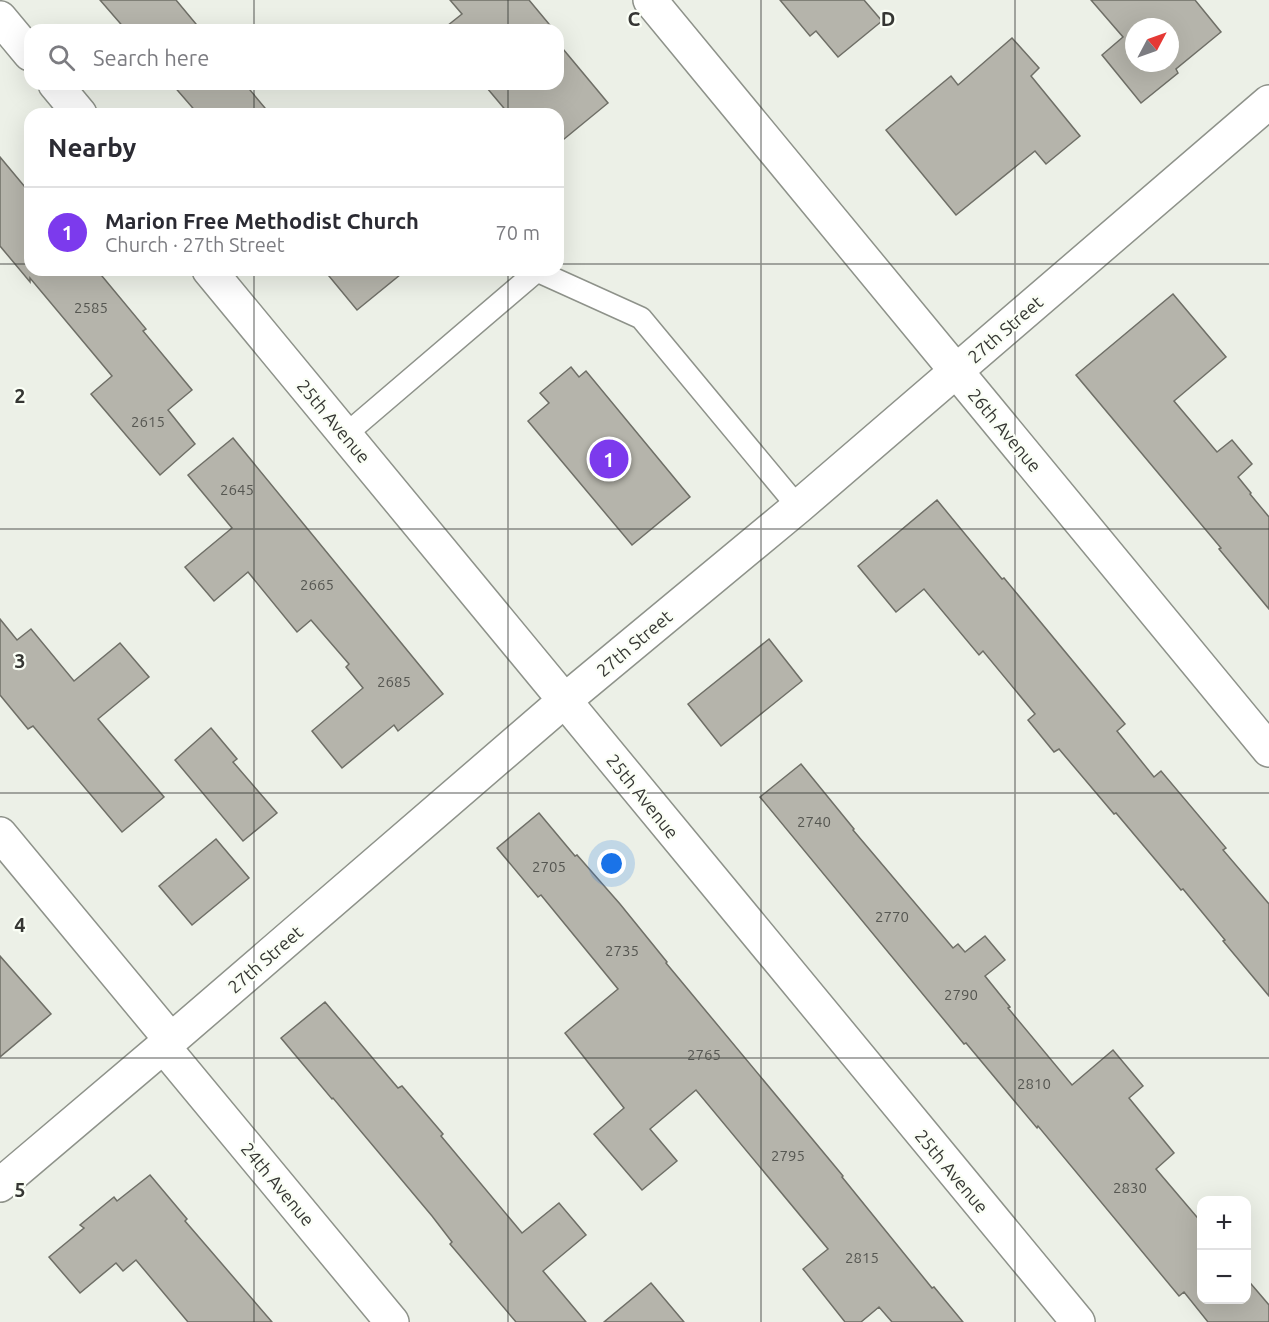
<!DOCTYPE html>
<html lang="en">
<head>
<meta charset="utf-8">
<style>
	:root { --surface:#fff; --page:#f2f2f3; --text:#2b2b33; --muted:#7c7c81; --line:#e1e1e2; --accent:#7c3aed }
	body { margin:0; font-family:Ubuntu,sans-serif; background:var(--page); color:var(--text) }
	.controls { position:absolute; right:18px; bottom:18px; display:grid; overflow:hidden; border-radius:12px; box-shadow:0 6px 24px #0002 }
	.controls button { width:54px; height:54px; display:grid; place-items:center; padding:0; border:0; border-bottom:2px solid var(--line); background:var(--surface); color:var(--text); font:30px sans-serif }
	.compass { position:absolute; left:1125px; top:18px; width:54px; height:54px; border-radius:50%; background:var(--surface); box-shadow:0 6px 24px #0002; rotate:49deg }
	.you { position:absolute; left:612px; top:864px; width:21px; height:21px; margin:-15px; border:4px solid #fff; border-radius:50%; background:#1a73e8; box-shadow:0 0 0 9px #1a73e833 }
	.badge { display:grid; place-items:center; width:39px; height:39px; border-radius:50%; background:var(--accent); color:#fff; font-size:20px; font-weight:700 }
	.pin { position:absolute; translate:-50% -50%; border:3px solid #fff; box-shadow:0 2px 6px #0006 }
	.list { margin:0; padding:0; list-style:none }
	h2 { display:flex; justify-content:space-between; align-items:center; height:78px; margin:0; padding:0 24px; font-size:26px }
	h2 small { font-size:20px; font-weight:400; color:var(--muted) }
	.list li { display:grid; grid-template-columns:39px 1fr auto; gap:18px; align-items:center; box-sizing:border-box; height:90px; padding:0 24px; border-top:2px solid var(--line) }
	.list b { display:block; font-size:22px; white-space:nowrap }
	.list p { margin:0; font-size:20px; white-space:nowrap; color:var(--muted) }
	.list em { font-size:20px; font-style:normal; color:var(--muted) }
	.icon { flex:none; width:33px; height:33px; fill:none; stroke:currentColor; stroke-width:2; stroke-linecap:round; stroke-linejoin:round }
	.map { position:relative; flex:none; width:1269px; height:1322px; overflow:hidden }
	.search { position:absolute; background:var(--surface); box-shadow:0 6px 24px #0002; left:24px; top:24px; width:540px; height:66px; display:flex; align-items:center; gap:15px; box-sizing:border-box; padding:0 21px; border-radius:18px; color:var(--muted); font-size:22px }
	.panel { position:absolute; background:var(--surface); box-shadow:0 6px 24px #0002; left:24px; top:108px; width:540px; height:168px; border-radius:18px }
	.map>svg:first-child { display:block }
	.building { fill:#b5b4ab; stroke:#6f6f67; stroke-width:1.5; fill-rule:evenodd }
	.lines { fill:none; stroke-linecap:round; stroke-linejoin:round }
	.service-casing { stroke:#8e928a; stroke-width:24 }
	.minor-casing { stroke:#8e928a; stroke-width:36 }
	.service { stroke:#fff; stroke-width:21 }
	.minor { stroke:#fff; stroke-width:33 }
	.grid { fill:none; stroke:#353633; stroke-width:1.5; stroke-opacity:0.55 }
	.labels { text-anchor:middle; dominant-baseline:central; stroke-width:4.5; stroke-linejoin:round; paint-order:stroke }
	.number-label { font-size:15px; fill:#555651 }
	.street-label { font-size:18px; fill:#353633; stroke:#fafef5 }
	.grid-label { font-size:20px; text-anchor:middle; font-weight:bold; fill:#353633; stroke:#fafef5; stroke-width:4.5; stroke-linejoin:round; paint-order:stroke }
</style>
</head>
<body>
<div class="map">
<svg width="1269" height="1322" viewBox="0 0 1269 1322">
	<rect width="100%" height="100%" fill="#ecf0e7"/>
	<!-- building -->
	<g class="building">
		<path d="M100 0H176L201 30H126Z"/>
		<path d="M450 0H529L554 30H442L462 14Z"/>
		<path d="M780 0H864L882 21 838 57 816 31 810 36Z"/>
		<path d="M1091 0H1195L1221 32 1176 69 1178 73 1141 103 1102 55 1123 37ZM1134 27H1170V63H1134Z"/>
		<path d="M1012 38 1039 68 1031 76 1080 136 1046 164 1035 151 956 215 886 130 951 76 958 85Z"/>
		<path d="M558 43 608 103 558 144V114L508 113 487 88 491 84H558Z"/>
		<path d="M172 84H245L270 114H198Z"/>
		<path d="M0 157 30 193V270H97L146 329 143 331 192 390 168 410 195 444 160 475 91 394 112 376 30 278V282L0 246Z"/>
		<path d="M324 270H406L357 310Z"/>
		<path d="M1173 294 1226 357 1174 401 1217 452 1232 440 1252 464 1238 477 1251 493 1250 494 1269 517V609L1219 549 1221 548 1076 375Z"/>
		<path d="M571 367 579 377 586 371 690 497 632 545 528 421 549 403 540 393Z"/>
		<path d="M233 438 443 694 398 731 394 725 342 768 312 731 363 688 346 667 349 664 311 620 297 632 248 572 214 601 185 567 232 528 188 475Z"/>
		<path d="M937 500 1002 579 1004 578 1125 724 1117 731 1154 777 1161 771 1226 848 1223 850 1269 904V996L1223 941 1225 940 1183 889 1181 890 1116 813 1114 814 1059 749 1054 752 1028 720 1035 714 983 651 979 655 924 589 896 612 858 566Z"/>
		<path d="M0 619 17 640 31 629 74 681 120 643 149 677 98 719 164 797 122 832 33 726 28 729 0 695Z"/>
		<path d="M769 639 802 681 721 746 688 704Z"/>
		<path d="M211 728 237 759 233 762 277 813 243 841 175 760Z"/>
		<path d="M801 764 854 829 853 830 953 948 958 944 965 952 985 936 1005 960 985 976 1010 1007 1008 1008 1072 1085 1113 1050 1143 1086 1129 1098 1174 1153 1156 1169 1202 1223V1299H1246V1278L1269 1305V1322H1208L1184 1292 1179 1296 1038 1126 1037 1128 966 1043 964 1044 760 797Z"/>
		<path d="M539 813 575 856 577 855 620 904 667 962 666 963 843 1176 842 1177 932 1288 934 1287 963 1322H892L879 1307 861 1322H845L803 1269 828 1249 696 1090 650 1129 677 1161 642 1190 594 1134 624 1108 565 1033 618 989 541 895 538 897 497 848Z"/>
		<path d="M216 839 249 878 192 925 159 886Z"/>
		<path d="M0 956 51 1014 0 1057Z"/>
		<path d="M325 1002 398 1088 402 1086 443 1134 441 1136 522 1233 559 1203 586 1235 543 1271 586 1322H516L450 1244 452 1242 432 1216 333 1098 332 1099 281 1038Z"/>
		<path d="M150 1175 187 1219 185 1221 272 1322H188L136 1260 123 1271 116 1263 80 1293 49 1257 84 1228 80 1225 114 1197 117 1201Z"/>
		<path d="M651 1283 684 1322H604Z"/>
	</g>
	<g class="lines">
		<defs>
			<path id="service" d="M345 435 537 271 641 318 798 507"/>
			<g id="minor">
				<path d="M650 0 1269 750"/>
				<path d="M0 18 30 54"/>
				<path d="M55 84 80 114"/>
				<path d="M209 270 1078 1322"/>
				<path d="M0 834 171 1040"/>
				<path d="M163 1046 392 1322"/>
				<path d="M0 1185 171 1040 564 701 798 507 1269 102"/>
			</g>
		</defs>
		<!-- service casing -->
		<use href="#service" class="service-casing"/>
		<!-- minor casing -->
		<use href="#minor" class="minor-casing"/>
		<!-- service -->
		<use href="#service" class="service"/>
		<!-- minor -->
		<use href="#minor" class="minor"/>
	</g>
	<!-- grid -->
	<path class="grid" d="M254 0V30M508 0V30M761 0V1322M1015 0V1322M254 84V114M508 84V114M0 264H30M558 264H1269M254 270V1322M508 270V1322M0 529H1269M0 793H1269M0 1058H1269"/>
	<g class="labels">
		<!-- number labels -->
		<g class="number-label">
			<text x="91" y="307">2585</text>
			<text x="148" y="421">2615</text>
			<text x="237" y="489">2645</text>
			<text x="317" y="584">2665</text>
			<text x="394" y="681">2685</text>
			<text x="814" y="821">2740</text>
			<text x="549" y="866">2705</text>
			<text x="892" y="916">2770</text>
			<text x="622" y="950">2735</text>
			<text x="961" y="994">2790</text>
			<text x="704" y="1054">2765</text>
			<text x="1034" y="1083">2810</text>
			<text x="788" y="1155">2795</text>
			<text x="1130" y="1187">2830</text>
			<text x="862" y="1257">2815</text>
		</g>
		<!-- street labels -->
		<g class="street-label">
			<text transform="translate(1005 329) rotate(-41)">27th Street</text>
			<text transform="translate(334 421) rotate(50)">25th Avenue</text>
			<text transform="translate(1005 430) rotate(50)">26th Avenue</text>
			<text transform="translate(634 643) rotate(-40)">27th Street</text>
			<text transform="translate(643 796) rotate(51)">25th Avenue</text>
			<text transform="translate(265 959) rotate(-41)">27th Street</text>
			<text transform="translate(952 1171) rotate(50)">25th Avenue</text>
			<text transform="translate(278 1184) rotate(50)">24th Avenue</text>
		</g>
	</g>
	<g class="grid-label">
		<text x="634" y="26">C</text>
		<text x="888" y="26">D</text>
		<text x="20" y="403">2</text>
		<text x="20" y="668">3</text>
		<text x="20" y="932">4</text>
		<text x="20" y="1197">5</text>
	</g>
</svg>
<div class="controls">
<button>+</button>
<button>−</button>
</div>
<svg class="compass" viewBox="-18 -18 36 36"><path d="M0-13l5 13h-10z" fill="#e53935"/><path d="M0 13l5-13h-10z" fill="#7c7c81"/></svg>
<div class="you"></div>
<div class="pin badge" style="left:609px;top:459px">1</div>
<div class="search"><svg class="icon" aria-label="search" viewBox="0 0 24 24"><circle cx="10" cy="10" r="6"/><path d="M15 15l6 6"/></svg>Search here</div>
<section class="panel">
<h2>Nearby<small></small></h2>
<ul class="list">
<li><span class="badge">1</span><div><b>Marion Free Methodist Church</b><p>Church · 27th Street</p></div><em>70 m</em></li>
</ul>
</section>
</div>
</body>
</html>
